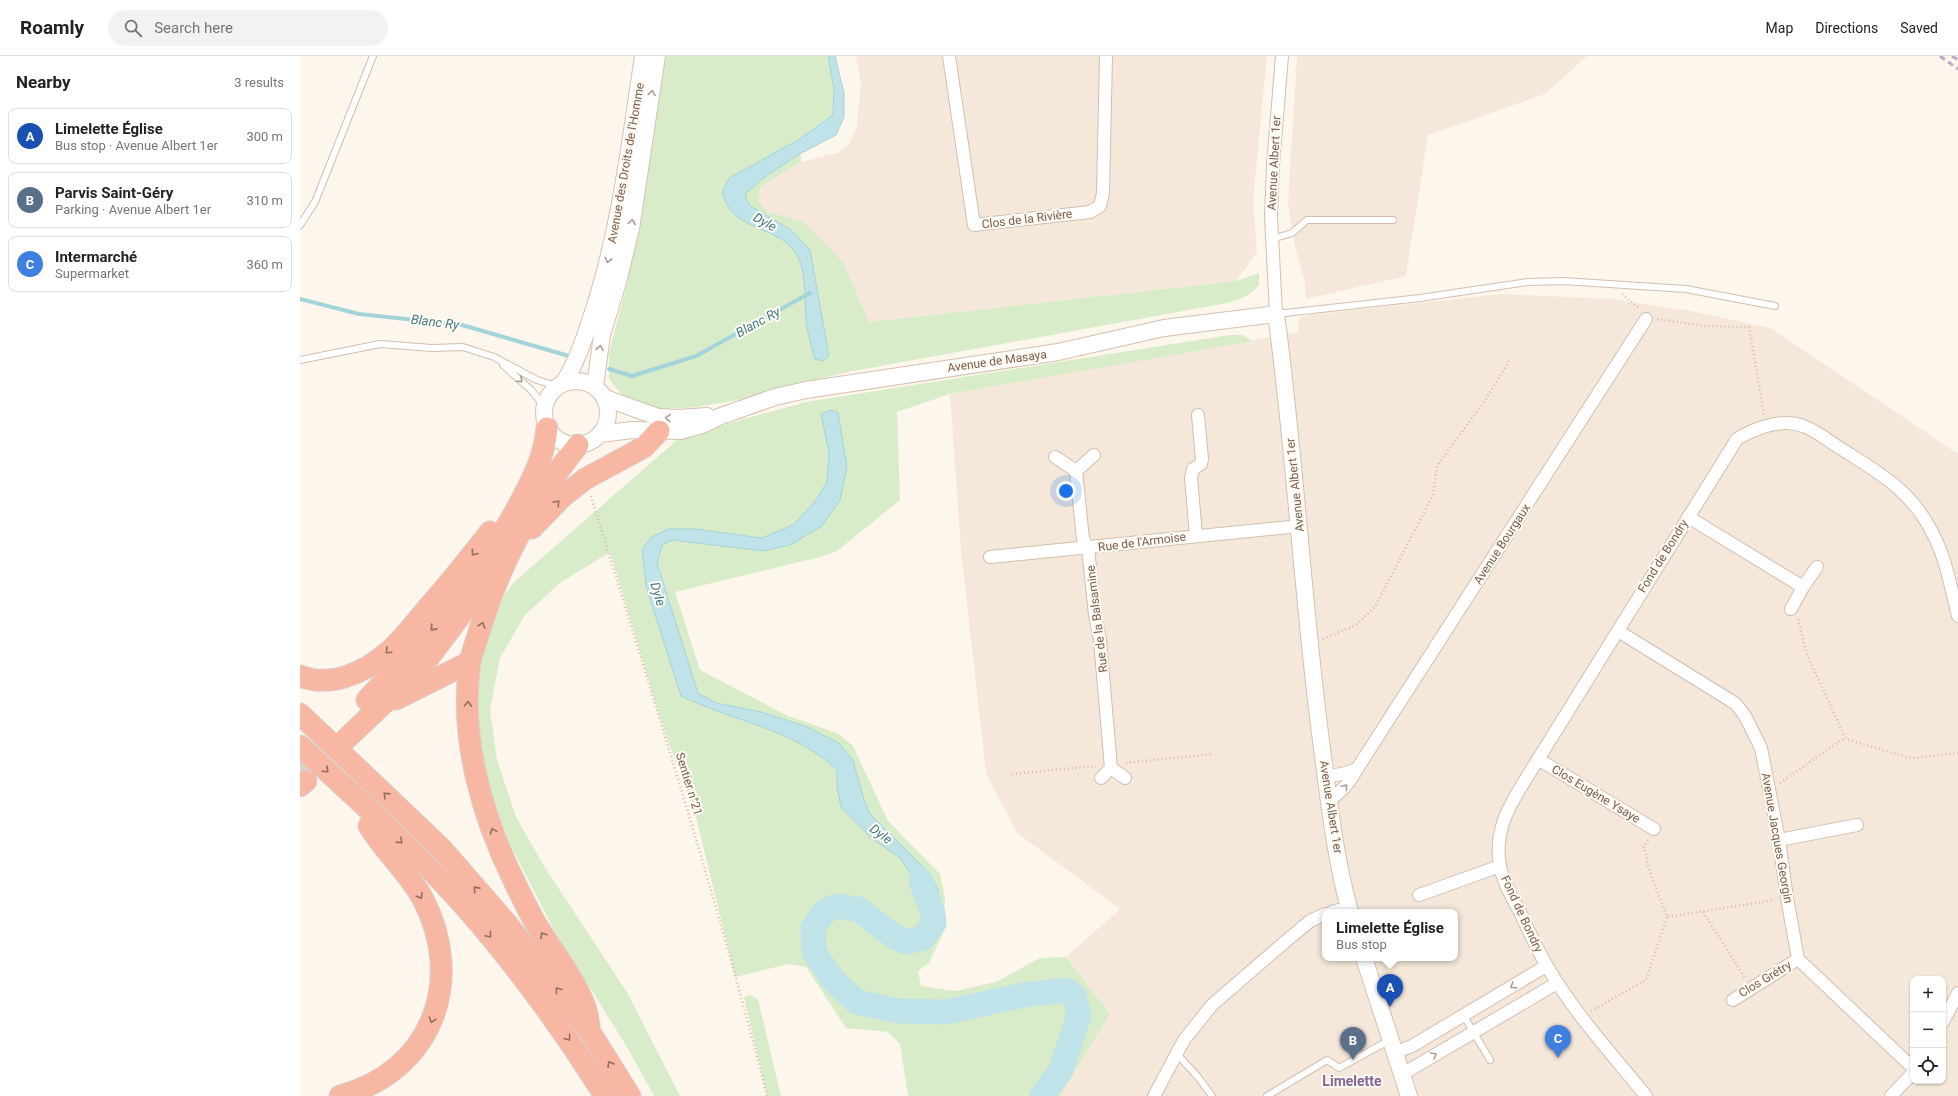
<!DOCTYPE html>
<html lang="en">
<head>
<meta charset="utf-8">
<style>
	:root { --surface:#fff; --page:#f2f2f2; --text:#222; --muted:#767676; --line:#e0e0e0; --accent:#0b8043 }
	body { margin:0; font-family:Roboto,sans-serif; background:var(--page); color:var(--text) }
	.controls { position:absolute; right:12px; bottom:12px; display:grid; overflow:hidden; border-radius:8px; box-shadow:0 1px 3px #0004 }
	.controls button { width:36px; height:36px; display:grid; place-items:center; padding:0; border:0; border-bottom:1px solid var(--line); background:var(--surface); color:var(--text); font:20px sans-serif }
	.you { position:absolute; left:766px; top:435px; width:14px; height:14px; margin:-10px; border:3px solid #fff; border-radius:50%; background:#1a73e8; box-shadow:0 0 0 6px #1a73e833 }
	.badge { display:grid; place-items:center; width:26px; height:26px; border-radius:50%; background:var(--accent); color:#fff; font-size:13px; font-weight:700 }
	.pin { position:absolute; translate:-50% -33px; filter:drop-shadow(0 1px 2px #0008) }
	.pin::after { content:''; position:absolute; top:21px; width:14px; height:12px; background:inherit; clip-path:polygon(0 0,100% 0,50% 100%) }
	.popup { position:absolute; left:1022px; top:853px; width:136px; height:52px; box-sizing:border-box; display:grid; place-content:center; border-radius:8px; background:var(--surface); filter:drop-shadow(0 1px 3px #0005); font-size:13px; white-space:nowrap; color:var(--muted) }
	.popup b { font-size:15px; color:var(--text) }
	.popup::after { content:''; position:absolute; left:50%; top:100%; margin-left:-8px; border:8px solid transparent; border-top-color:var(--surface) }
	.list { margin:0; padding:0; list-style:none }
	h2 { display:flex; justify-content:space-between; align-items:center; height:52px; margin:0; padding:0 16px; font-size:17px }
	h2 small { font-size:13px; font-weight:400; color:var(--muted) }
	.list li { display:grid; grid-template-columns:26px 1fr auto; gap:12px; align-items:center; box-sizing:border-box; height:56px; margin:0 8px 8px; padding:0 8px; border:1px solid var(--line); border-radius:8px }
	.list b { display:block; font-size:15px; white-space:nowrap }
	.list p { margin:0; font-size:13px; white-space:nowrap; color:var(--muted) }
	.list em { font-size:13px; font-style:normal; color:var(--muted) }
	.icon { flex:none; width:22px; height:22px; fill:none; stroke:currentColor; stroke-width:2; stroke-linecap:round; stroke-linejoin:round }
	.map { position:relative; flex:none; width:1658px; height:1040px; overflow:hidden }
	header { display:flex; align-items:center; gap:24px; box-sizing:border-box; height:56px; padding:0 20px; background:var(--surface); border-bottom:1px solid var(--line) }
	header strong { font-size:19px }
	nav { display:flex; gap:22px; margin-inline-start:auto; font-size:14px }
	.search { width:280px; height:36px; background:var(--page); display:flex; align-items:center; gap:10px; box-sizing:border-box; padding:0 14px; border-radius:22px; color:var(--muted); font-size:15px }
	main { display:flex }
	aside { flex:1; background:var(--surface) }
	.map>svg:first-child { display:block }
	.residential { fill:#f5e8da; fill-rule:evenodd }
	.green { fill:#d8ecc9 }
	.water { fill:#bfe3e8; stroke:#a5d3da }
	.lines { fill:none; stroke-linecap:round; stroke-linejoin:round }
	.stream { stroke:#a5d3da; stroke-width:4 }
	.river { stroke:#bfe3e8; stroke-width:25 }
	.highway-tunnel { stroke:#dcd0c4; stroke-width:21; stroke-dasharray:21 10; stroke-linecap:butt }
	.lane-casing { stroke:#d1beb0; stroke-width:8 }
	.street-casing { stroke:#d1beb0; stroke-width:14 }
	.secondary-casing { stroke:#d6c0b0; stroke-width:18 }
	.highway-casing { stroke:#dad1cd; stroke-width:23 }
	.path { stroke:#d9b8a5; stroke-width:2.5; stroke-dasharray:1 3; stroke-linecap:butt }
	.lane { stroke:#fff; stroke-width:6 }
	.street { stroke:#fff; stroke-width:12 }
	.secondary { stroke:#fff; stroke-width:16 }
	.highway { stroke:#f7b7a3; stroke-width:21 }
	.rail { stroke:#b9a8c9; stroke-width:3; stroke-dasharray:6 4; stroke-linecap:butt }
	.oneway { stroke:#af9d94 }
	.oneway2 { stroke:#936e5e }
	.labels { text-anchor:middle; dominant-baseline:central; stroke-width:4; stroke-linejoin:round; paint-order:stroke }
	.street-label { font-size:12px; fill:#7a5c4d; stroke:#fffaf3 }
	.water-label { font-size:13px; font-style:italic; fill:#437c86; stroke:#fffaf3 }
	.quarter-label { font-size:14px; font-weight:bold; fill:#846695; stroke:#fffaf3 }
</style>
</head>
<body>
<header>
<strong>Roamly</strong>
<div class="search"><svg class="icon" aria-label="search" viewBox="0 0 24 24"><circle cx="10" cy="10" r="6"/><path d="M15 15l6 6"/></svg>Search here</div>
<nav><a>Map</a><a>Directions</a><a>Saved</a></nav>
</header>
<main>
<aside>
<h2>Nearby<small>3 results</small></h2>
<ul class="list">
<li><span class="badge" style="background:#1a4fb4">A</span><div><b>Limelette Église</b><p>Bus stop · Avenue Albert 1er</p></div><em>300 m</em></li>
<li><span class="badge" style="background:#5c6f8a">B</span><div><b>Parvis Saint-Géry</b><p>Parking · Avenue Albert 1er</p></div><em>310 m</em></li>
<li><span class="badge" style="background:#3f7fe0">C</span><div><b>Intermarché</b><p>Supermarket</p></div><em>360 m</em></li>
</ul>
</aside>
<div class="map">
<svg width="1658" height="1040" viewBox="0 0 1658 1040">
	<rect width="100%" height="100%" fill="#fdf6ec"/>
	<!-- residential -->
	<g class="residential">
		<path d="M556 0H967L953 143 957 196 936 225 569 266 543 206 504 166 466 155 459 145 460 131 501 106 537 97 550 87 557 70 561 28Z"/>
		<path d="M997 0H1287L1245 38 1128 79 1106 220 1006 243 1005 227 994 187 988 147Z"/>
		<path d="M1201 238 1312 243 1391 255 1470 272 1658 398V1040H760L810 958 766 901 820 853 717 777 686 717 661 494 650 338 998 276V268L1001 261 1010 259ZM1025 856H1155V902H1025ZM1613 923H1643V1025H1613Z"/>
	</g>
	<!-- green -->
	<g class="green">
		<path d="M364 0H528L534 33 533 59 500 83 501 106 460 131 459 145 466 155 504 166 543 206 569 266 936 225 959 217V229C950 240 940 243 927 247L548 316 433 345 397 351 364 353 339 348 322 339 309 323V297L328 224Z"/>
		<path d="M930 279H942L953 285 650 338 597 356 600 444 537 495 520 501 375 536 400 614 486 659 539 678 553 690 588 765 640 818 645 842 643 877 629 907 618 915 621 930 655 935 696 926 740 902 766 901 810 958 760 1040H608L600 988 588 976 546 972 506 911 488 908 435 921 396 761 361 665 310 496 260 527 225 559 200 602 190 654 197 704 216 761 244 810 328 938 380 1040H354L327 991 254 874 208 784 193 743 178 680 176 648 184 592 191 569 204 540 213 527 377 384 440 364 506 346Z"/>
		<path d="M450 939 458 943 481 1040H467L444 941Z"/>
	</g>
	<!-- water -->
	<g class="water">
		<path d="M528 0H535L544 37V61L536 79 496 100 466 120 446 137V144L452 151 491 174 510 194 529 300 523 305 515 303C512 291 507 277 506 264 504 241 508 213 493 193 480 176 448 173 432 156 428 152 425 143 422 137L429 122 500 83 533 59 534 33Z"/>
		<path d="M531 354 538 357 547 411 540 444 522 470 490 489 464 495 372 484 362 489 357 507 398 637 416 647 461 656 505 670 539 687 553 704 564 744 570 758 625 813 638 833 639 854 633 858 627 856 617 826 599 801 570 781 541 751 537 731V714C495 673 432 665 381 640L346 530 342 493 352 481 368 473H395L462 482 493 469 514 447 527 426 529 397 521 358Z"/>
	</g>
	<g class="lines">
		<!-- stream -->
		<g class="stream">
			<path d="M0 243 59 258 162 269 269 300"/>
			<path d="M309 313 332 320 396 300 510 237"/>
		</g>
		<!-- river -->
		<path class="river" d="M621 825 633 858 634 867 623 882 606 886 595 881 558 853 536 850 524 856 513 872 514 896 533 924 557 946 598 955 646 956 724 939 766 934 774 940 779 959 761 1014 742 1040"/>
		<!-- highway-tunnel -->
		<path class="highway-tunnel" d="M0 717 37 677"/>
		<defs>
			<g id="lane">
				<path d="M0 169 15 146 73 0"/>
				<path d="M972 183 992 177 1007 164H1093"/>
				<path d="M976 258 1120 242 1228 226 1263 225 1386 233 1475 250"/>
				<path d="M0 304 80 288 132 292 163 291 194 301 237 324 257 330"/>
				<path d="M203 309 231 334 244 350"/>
				<path d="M1164 960 1190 1004"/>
				<path d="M876 997 898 1021 912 1040"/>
				<path d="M967 1040 1027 1004 1039 1012 1090 984"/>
			</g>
			<g id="street">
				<path d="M649 0 674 169 790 156 800 150 803 137 806 0"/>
				<path d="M976 258 971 160 973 109 982 0"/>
				<path d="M794 399 776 415 783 483 788 492 795 559 800 584 811 712 825 722"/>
				<path d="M755 401 776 415"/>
				<path d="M1388 461 1503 531 1491 553"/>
				<path d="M896 479 891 422 893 413 901 408 902 403 898 359"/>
				<path d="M690 501 1000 470"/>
				<path d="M1503 531 1517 511"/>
				<path d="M1318 575 1425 641 1436 648 1445 660 1461 692 1479 784 1487 842 1498 903 1613 1012"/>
				<path d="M1238 703 1354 773"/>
				<path d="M1026 721 1046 717 1057 713"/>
				<path d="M801 722 811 712"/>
				<path d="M1028 745C1042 736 1050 727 1057 713L1346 263"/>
				<path d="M1479 784 1557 769"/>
				<path d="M1119 839 1200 810"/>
				<path d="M1032 856 1049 851"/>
				<path d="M1433 944 1498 903"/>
				<path d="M1643 966 1658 937"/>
				<path d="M1094 997 1112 990 1246 910"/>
				<path d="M1101 1019 1257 927"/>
				<path d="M854 1040 884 984 912 949 986 885 1010 865 1025 858"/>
				<path d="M1346 1040C1312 998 1274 957 1247 910 1237 893 1229 876 1221 858 1212 841 1200 822 1199 802 1196 773 1209 750 1224 726L1437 383C1455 372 1481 362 1503 370 1516 374 1528 385 1540 392 1579 417 1610 433 1632 476 1646 502 1651 532 1658 560"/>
				<path d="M1591 1040 1613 1017"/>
			</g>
			<g id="secondary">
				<circle cx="276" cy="357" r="32"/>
				<path d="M264 326C278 304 285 280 293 256 320 173 330 86 343 0"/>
				<path d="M295 330 302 279 318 226 331 173 357 0"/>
				<path d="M305 342 358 361 379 362 407 360"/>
				<path d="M300 378 332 374 380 375 402 369 421 360 475 341 506 334 758 296 864 272 976 258C995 397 1002 537 1020 677 1028 737 1034 798 1050 856"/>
				<path d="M1064 902 1109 1040"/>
			</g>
			<g id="highway">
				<path d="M278 389C235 443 200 507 180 573 177 584 172 595 170 607 159 680 182 760 214 825 221 839 228 854 236 868 252 894 272 919 284 948 288 956 288 967 290 976"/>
				<path d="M232 472 262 441 285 423 344 391 359 375"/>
				<path d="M0 620C30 632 64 617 87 597 102 585 114 568 126 554 148 529 169 503 190 476"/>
				<path d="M96 643 170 606"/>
				<path d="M67 644C104 604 146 564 177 518 191 498 203 477 215 456 230 428 244 404 247 372"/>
				<path d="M0 658 141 792 208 869 290 976 330 1040"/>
				<path d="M45 684 120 613 191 519"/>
				<path d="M0 690C65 750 135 812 190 880 232 931 270 984 305 1040"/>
				<path d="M0 730 6 725"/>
				<path d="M40 1040C131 1016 166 926 123 843 108 816 85 796 69 770"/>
			</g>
		</defs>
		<!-- lane casing -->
		<use href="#lane" class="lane-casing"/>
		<!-- street casing -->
		<use href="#street" class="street-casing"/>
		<!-- secondary casing -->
		<use href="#secondary" class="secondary-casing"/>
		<!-- highway casing -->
		<use href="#highway" class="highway-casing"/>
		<!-- path -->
		<g class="path">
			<path d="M1322 238 1340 253"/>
			<path d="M1357 263 1405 270 1449 271 1464 358"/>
			<path d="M291 440C352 639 416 838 467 1040"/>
			<path d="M1498 563 1507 599 1546 683 1606 701 1613 702 1658 697"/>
			<path d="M1023 583 1056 569 1075 551 1133 439 1137 410 1186 343 1209 305"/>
			<path d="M826 707 913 698"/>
			<path d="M712 718 796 710"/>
			<path d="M1480 727 1541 684 1546 683"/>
			<path d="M1348 784 1343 792 1347 800V808L1367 861 1475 844"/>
			<path d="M1403 856 1445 922"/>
			<path d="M1291 955 1346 924 1367 861"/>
		</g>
		<!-- lane -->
		<use href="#lane" class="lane"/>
		<!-- street -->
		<use href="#street" class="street"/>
		<!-- secondary -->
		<use href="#secondary" class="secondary"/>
		<!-- highway -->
		<use href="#highway" class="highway"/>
		<!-- rail -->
		<g class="rail">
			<path d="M1640 0 1658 13"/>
			<path d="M1652 0 1658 4"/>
		</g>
	</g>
	<!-- one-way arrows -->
	<defs><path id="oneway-chevron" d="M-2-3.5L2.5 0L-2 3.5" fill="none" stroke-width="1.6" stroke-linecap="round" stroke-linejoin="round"/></defs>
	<g class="oneway">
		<use href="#oneway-chevron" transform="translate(352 37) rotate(-81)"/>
		<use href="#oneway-chevron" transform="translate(332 166) rotate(-81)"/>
		<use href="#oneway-chevron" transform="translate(308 204) rotate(104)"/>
		<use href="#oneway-chevron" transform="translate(300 292) rotate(-80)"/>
		<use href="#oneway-chevron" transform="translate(220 324) rotate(42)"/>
		<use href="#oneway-chevron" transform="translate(368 362) rotate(-177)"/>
		<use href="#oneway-chevron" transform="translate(1045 731) rotate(-49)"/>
		<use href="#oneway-chevron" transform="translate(1213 930) rotate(148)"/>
		<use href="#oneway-chevron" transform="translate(1134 999) rotate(-31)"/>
	</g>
	<g class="oneway2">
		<use href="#oneway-chevron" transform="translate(257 447) rotate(-47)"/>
		<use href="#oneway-chevron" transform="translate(174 497) rotate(127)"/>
		<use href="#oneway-chevron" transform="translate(182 569) rotate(-73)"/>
		<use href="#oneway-chevron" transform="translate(133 572) rotate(132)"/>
		<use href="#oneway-chevron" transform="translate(88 595) rotate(137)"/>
		<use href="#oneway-chevron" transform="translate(168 648) rotate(-87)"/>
		<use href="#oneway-chevron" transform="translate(26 714) rotate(43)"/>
		<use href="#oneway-chevron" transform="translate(86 739) rotate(-136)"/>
		<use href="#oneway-chevron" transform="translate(193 775) rotate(-110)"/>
		<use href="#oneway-chevron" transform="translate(100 785) rotate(44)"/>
		<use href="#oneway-chevron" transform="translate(176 833) rotate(-132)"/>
		<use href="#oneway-chevron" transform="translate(120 840) rotate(59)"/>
		<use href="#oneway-chevron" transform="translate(189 879) rotate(50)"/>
		<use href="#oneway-chevron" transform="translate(243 879) rotate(-122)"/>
		<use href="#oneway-chevron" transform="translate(258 934) rotate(-127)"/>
		<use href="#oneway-chevron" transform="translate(132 964) rotate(109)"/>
		<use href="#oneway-chevron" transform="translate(268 982) rotate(53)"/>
		<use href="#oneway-chevron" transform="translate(310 1008) rotate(-121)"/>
	</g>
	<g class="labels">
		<!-- street labels -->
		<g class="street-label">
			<text transform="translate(326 107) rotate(-80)">Avenue des Droits de l'Homme</text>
			<text transform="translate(974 107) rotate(-87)">Avenue Albert 1er</text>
			<text transform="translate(727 163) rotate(-7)">Clos de la Rivière</text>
			<text transform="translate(697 305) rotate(-8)">Avenue de Masaya</text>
			<text transform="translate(995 429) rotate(-96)">Avenue Albert 1er</text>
			<text transform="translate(842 486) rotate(-7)">Rue de l'Armoise</text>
			<text transform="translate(1202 488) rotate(-57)">Avenue Bourgaux</text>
			<text transform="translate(1363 500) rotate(-58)">Fond de Bondry</text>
			<text transform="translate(797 563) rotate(-97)">Rue de la Balsamine</text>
			<text transform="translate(389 728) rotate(73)">Sentier n°21</text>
			<text transform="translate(1296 738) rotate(31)">Clos Eugène Ysaye</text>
			<text transform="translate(1031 751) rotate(81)">Avenue Albert 1er</text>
			<text transform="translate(1477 782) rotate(80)">Avenue Jacques Georgin</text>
			<text transform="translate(1222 858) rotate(65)">Fond de Bondry</text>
			<text transform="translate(1465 923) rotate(-31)">Clos Grétry</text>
		</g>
		<!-- water labels -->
		<g class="water-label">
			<text transform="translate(465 166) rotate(29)">Dyle</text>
			<text transform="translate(135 266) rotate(7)">Blanc Ry</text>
			<text transform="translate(458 266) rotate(-29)">Blanc Ry</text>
			<text transform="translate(358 538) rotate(73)">Dyle</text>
			<text transform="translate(581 778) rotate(36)">Dyle</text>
		</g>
		<!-- quarter labels -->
		<g class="quarter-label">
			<text x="1052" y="1025">Limelette</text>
		</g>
	</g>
</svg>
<div class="controls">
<button>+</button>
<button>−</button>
<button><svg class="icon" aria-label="locate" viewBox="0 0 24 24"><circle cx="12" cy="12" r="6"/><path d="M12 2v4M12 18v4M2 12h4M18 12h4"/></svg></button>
</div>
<div class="you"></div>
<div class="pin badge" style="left:1090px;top:951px;background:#1a4fb4">A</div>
<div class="popup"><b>Limelette Église</b>Bus stop</div>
<div class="pin badge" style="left:1053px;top:1004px;background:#5c6f8a">B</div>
<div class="pin badge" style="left:1258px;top:1002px;background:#3f7fe0">C</div>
</div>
</main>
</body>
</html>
